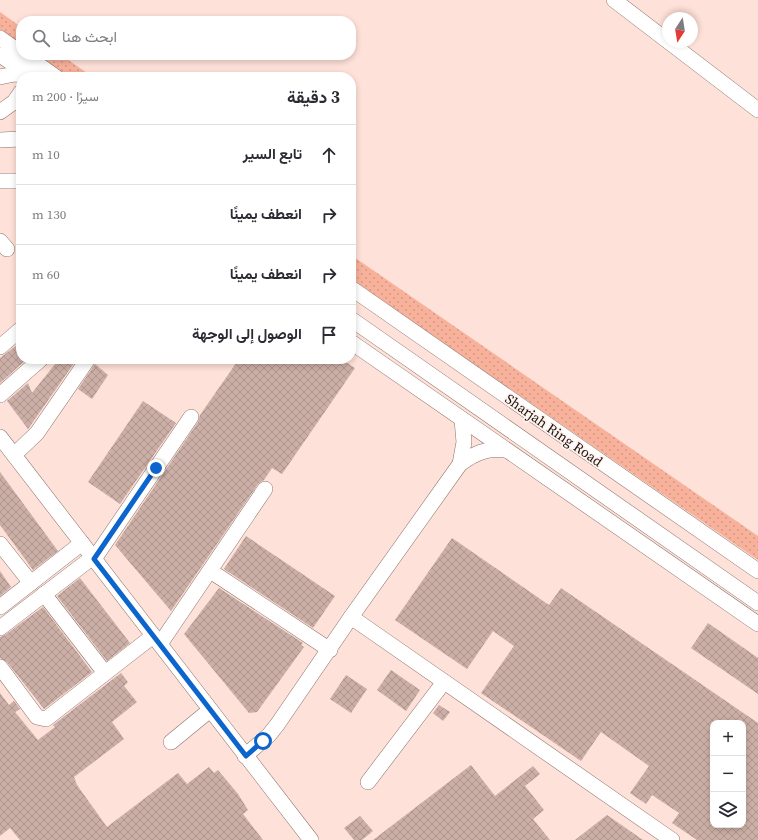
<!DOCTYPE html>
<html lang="ar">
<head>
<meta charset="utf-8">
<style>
	:root { --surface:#fff; --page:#f7f7f7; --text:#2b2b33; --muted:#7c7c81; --line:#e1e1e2 }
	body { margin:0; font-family:"Source Serif 4",Vazirmatn,serif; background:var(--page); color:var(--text); direction:rtl }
	.controls { position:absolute; right:12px; bottom:12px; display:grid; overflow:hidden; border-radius:8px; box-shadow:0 2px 6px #0003 }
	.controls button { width:36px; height:36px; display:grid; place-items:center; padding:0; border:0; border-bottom:1px solid var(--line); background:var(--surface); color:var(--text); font:20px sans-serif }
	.compass { position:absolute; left:662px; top:12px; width:36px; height:36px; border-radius:50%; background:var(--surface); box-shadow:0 2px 6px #0003; rotate:192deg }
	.stop { position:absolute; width:12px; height:12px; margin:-9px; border:3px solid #0c64cd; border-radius:50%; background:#fff }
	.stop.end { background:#0c64cd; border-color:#fff; box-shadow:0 1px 4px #0008 }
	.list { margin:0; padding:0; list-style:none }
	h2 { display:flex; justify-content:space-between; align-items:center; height:52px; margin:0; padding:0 16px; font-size:17px }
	h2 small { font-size:13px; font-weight:400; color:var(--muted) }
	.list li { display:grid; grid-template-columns:26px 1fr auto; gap:12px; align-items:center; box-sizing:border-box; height:60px; padding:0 16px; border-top:1px solid var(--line) }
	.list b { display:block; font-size:15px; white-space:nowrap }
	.list em { font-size:13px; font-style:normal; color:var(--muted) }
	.icon { flex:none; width:22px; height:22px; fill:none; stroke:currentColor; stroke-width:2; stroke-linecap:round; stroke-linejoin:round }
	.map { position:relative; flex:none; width:758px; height:840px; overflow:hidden; direction:ltr }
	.search { position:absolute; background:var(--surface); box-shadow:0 2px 6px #0003; left:16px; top:16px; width:340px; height:44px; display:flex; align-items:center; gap:10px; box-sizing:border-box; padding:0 14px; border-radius:16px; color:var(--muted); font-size:15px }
	.panel { position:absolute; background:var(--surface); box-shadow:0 2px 6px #0003; left:16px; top:72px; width:340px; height:292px; border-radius:16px; direction:rtl }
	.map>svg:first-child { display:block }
	.grass { fill:url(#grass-dots) }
	.building { fill:url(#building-cross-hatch); fill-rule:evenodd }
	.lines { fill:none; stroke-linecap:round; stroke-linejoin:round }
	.minor-casing { stroke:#8d736b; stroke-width:16 }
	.minor { stroke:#fff; stroke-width:15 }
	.route { stroke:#0c64cd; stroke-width:5 }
	.labels { text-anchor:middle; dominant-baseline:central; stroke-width:3.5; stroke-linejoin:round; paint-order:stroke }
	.street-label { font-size:14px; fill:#1c120f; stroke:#fff3ef }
</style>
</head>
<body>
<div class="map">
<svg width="758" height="840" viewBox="0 0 758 840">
	<defs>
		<pattern id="grass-dots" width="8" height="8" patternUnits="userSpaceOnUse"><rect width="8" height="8" fill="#f8b19b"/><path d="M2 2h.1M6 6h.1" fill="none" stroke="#d49784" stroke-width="1.8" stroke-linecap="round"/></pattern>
		<pattern id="building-cross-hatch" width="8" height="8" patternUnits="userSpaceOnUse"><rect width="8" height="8" fill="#cbafa6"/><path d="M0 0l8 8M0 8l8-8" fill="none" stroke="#ae968e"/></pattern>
	</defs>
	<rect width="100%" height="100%" fill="#fee1d8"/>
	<!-- grass -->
	<g class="grass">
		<path d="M0 12 21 27V51L0 36Z"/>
		<path d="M27 55H61L93 77H59Z"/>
		<path d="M351 255 758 536V560L351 279Z"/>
	</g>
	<!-- building -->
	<g class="building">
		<path d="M21 342V359H27L0 383V358Z"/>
		<path d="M59 359H77L28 429 7 401 28 383 32 393Z"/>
		<path d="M239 359H341L355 368 282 474 272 468 264 480 258 484 171 611 115 545 198 422 200 415Z"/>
		<path d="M95 364 108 375 92 399 78 389Z"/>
		<path d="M143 401 176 423 120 504 88 482Z"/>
		<path d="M0 472 58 551 33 570 0 525Z"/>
		<path d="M246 536 335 596 313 628 224 569Z"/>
		<path d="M452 538 549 605 561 588 758 723V840H697L672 823 679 813 652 795 646 804 630 793 649 766 601 732 581 761 481 693 514 646 493 631 467 669 395 620ZM713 723H743V825H713Z"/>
		<path d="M0 571 11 587 0 596Z"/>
		<path d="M80 578 130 643 107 661 57 596Z"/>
		<path d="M219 588 303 643 301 645 304 647 257 712 249 713 184 634Z"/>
		<path d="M43 607 92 672 44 709 7 662 0 658V637L5 635Z"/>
		<path d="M708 623 758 658V694L691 648Z"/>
		<path d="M391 670 420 690 406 711 377 690Z"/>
		<path d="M121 673 128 682 124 686 137 702 112 722 124 739 74 777 77 785 107 827 178 773 187 784 209 767 214 773 218 770 238 794 248 810 243 814 263 840H20L10 828 0 836V693L9 705 14 701 20 709 15 712 38 740 55 727 53 725Z"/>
		<path d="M346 675 367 689 351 713 330 699Z"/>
		<path d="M439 705 450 712 443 721 433 713Z"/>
		<path d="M471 765 495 796 533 766 540 774 525 786 544 810 533 819 550 840H373Z"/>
		<path d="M607 815 643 840H575Z"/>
		<path d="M360 816 373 831 362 840H354L344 828Z"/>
	</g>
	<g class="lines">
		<defs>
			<g id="minor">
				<path d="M614 0 758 110"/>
				<path d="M0 38 21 53"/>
				<path d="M0 55 32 77"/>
				<path d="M25 55 56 77"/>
				<path d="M0 77 15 74 30 76"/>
				<path d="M0 112 14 102 21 92"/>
				<path d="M0 140 21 139"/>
				<path d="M0 181H21"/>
				<path d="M0 241 7 249"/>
				<path d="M351 288 758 571"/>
				<path d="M351 319 758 603"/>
				<path d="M351 342 758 624"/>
				<path d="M0 347 21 329"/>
				<path d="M0 395 41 359"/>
				<path d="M0 437 311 840"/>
				<path d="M14 455 37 433 88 359"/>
				<path d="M460 464 464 442 462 420"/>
				<path d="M0 544 31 583"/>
				<path d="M94 559 191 417"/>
				<path d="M215 574 330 650"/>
				<path d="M44 594 105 673"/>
				<path d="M0 607 82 543"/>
				<path d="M351 617 672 840"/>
				<path d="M0 628 93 557"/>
				<path d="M160 644 265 489"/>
				<path d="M0 667 37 717 46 719 153 636"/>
				<path d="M171 742 210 710"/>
				<path d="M245 756 269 735 277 725 351 617 460 464C475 453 486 448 505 450"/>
				<path d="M368 782 444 682"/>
			</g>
		</defs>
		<!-- minor casing -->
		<use href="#minor" class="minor-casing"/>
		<!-- minor -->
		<use href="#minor" class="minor"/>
	</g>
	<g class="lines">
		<!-- route -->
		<path class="route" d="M156 468 94 559 246 756 263 741"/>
	</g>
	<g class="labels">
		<!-- street labels -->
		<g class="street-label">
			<text transform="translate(554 430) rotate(35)">Sharjah Ring Road</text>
		</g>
	</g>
</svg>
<div class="controls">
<button>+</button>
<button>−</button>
<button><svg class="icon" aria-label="layers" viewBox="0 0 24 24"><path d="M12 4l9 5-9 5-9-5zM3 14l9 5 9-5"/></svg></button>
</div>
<svg class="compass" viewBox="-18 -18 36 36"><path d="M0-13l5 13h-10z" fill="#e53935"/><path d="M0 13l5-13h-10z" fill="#7c7c81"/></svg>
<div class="stop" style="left:263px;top:741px"></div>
<div class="stop end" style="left:156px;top:468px"></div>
<div class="search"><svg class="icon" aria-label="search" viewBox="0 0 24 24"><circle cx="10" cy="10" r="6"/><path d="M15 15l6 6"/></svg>ابحث هنا</div>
<section class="panel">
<h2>3 دقيقة<small>سيرًا · 200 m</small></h2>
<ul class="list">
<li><svg class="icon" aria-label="ahead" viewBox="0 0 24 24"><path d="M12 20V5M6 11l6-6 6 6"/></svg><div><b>تابع السير</b></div><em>10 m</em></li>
<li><svg class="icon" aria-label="right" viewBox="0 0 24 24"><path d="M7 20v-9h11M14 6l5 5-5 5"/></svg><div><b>انعطف يمينًا</b></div><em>130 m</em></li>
<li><svg class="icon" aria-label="right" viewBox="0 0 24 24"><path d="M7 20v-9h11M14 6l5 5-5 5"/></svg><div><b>انعطف يمينًا</b></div><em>60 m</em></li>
<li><svg class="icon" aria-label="arrive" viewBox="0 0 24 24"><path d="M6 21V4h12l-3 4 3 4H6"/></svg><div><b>الوصول إلى الوجهة</b></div></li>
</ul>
</section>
</div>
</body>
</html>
